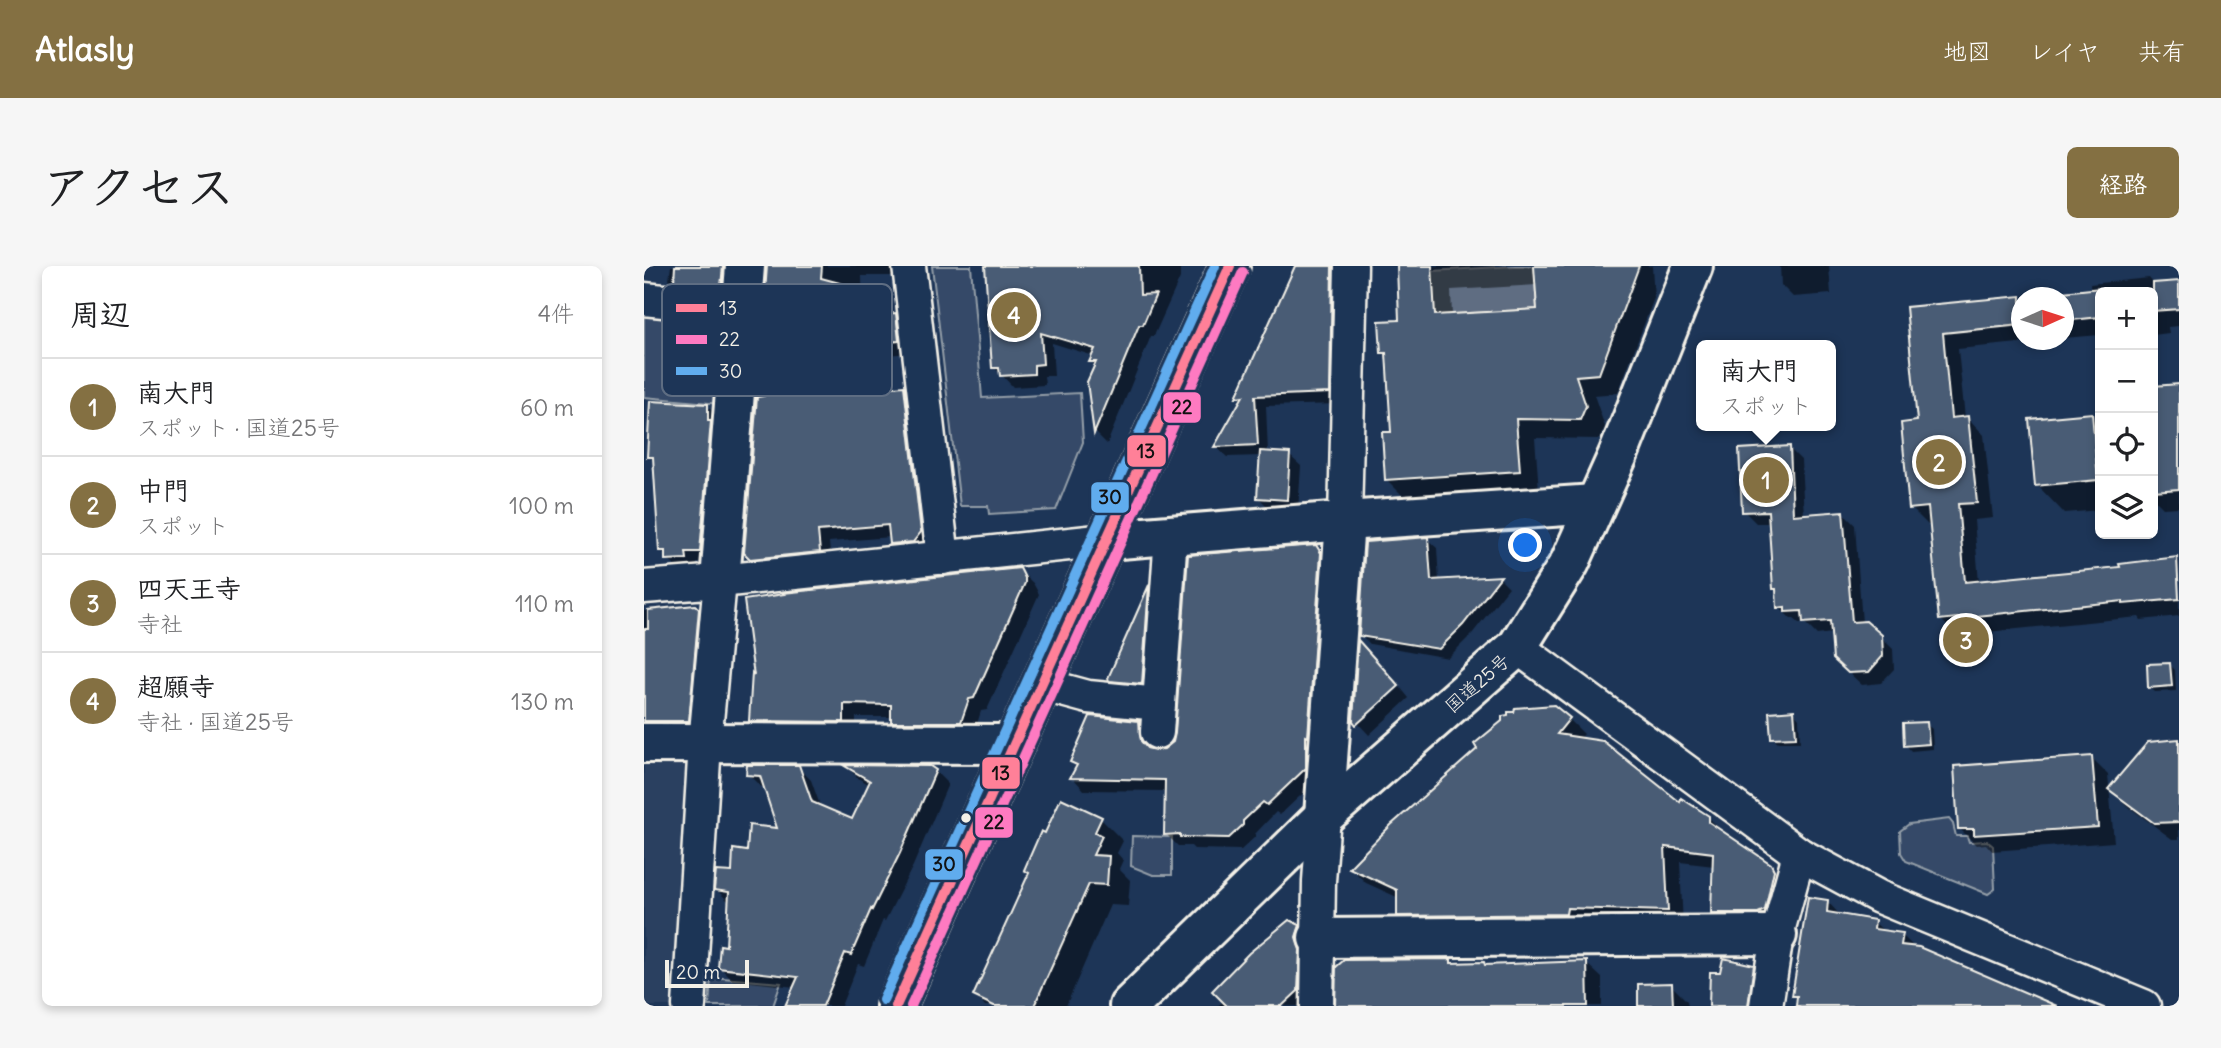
<!DOCTYPE html>
<html lang="ja">
<head>
<meta charset="utf-8">
<style>
	:root { --surface:#fff; --page:#f6f6f6; --text:#202124; --muted:#757577; --line:#e0e0e0; --accent:#847042 }
	body { margin:0; font-family:Delius,"Klee One",sans-serif; background:var(--page); color:var(--text) }
	.controls { position:absolute; right:21px; top:21px; display:grid; overflow:hidden; border-radius:10px; box-shadow:0 4px 10px #0003 }
	.controls button { width:63px; height:63px; display:grid; place-items:center; padding:0; border:0; border-bottom:2px solid var(--line); background:var(--surface); color:var(--text); font:35px sans-serif }
	.compass { position:absolute; left:1367px; top:21px; width:63px; height:63px; border-radius:50%; background:var(--surface); box-shadow:0 4px 10px #0003; rotate:87deg }
	.scale { position:absolute; left:21px; bottom:18px; width:84px; box-sizing:border-box; padding-left:7px; border:4px solid #f4f1e8; border-top:0; font-size:19px; line-height:24px; white-space:nowrap; color:#f4f1e8; -webkit-text-stroke:5px #1d3557; paint-order:stroke }
	.you { position:absolute; left:882px; top:280px; width:24px; height:24px; margin:-18px; border:5px solid #fff; border-radius:50%; background:#1a73e8; box-shadow:0 0 0 10px #1a73e833 }
	.badge { display:grid; place-items:center; width:46px; height:46px; border-radius:50%; background:var(--accent); color:#fff; font-size:23px; font-weight:700 }
	.pin { position:absolute; translate:-50% -50%; border:4px solid #fff; box-shadow:0 2px 7px #0006 }
	.popup { position:absolute; left:1052px; top:74px; width:140px; height:91px; box-sizing:border-box; display:grid; place-content:center; border-radius:10px; background:var(--surface); filter:drop-shadow(0 2px 5px #0005); font-size:23px; white-space:nowrap; color:var(--muted) }
	.popup b { font-size:26px; color:var(--text) }
	.popup::after { content:''; position:absolute; left:50%; top:100%; margin-left:-14px; border:14px solid transparent; border-top-color:var(--surface) }
	.list { margin:0; padding:0; list-style:none }
	h2 { display:flex; justify-content:space-between; align-items:center; height:91px; margin:0; padding:0 28px; font-size:30px }
	h2 small { font-size:23px; font-weight:400; color:var(--muted) }
	.list li { display:grid; grid-template-columns:46px 1fr auto; gap:21px; align-items:center; box-sizing:border-box; height:98px; padding:0 28px; border-top:2px solid var(--line) }
	.list b { display:block; font-size:26px; white-space:nowrap }
	.list p { margin:0; font-size:23px; white-space:nowrap; color:var(--muted) }
	.list em { font-size:23px; font-style:normal; color:var(--muted) }
	.icon { flex:none; width:38px; height:38px; fill:none; stroke:currentColor; stroke-width:2; stroke-linecap:round; stroke-linejoin:round }
	.map { position:relative; flex:none; width:1535px; height:740px; overflow:hidden; border-radius:10px }
	header { display:flex; align-items:center; gap:42px; box-sizing:border-box; height:98px; padding:0 35px; background:var(--accent); color:#fff }
	header strong { font-size:33px }
	nav { display:flex; gap:38px; margin-inline-start:auto; font-size:24px }
	.intro { display:flex; align-items:center; justify-content:space-between; box-sizing:border-box; height:168px; padding:0 42px }
	h1 { margin:0; font-size:49px }
	.button { padding:18px 32px; border-radius:10px; background:var(--accent); color:#fff; font-size:24px; font-weight:700 }
	main { display:flex; gap:42px; padding:0 42px }
	aside { flex:1; background:var(--surface); border-radius:10px; box-shadow:0 4px 10px #0003 }
	.map>svg:first-child { display:block }
	.built { fill:#2a4060 }
	.green { fill:#354a67; stroke:#949ea8; stroke-width:2 }
	.water { fill:#5e6d82; stroke:#9aa2ab; stroke-width:2 }
	.shadow { fill:#0007; fill-rule:evenodd }
	.building { fill:#485b74; stroke:#f4f1e8; stroke-width:2 }
	.lines { fill:none; stroke-linecap:round; stroke-linejoin:round }
	.minor-casing { stroke:#f4f1e8; stroke-width:37 }
	.tertiary-casing { stroke:#f4f1e8; stroke-width:44 }
	.trunk-casing { stroke:#f4f1e8; stroke-width:44 }
	.minor { stroke:#1d3557; stroke-width:32 }
	.tertiary { stroke:#1d3557; stroke-width:38 }
	.trunk { stroke:#1d3557; stroke-width:38 }
	.bus-1-casing { stroke:#1d3557; stroke-width:16 }
	.bus-2-casing { stroke:#1d3557; stroke-width:16 }
	.bus-3-casing { stroke:#1d3557; stroke-width:16 }
	.bus-1 { stroke:#ff8098; stroke-width:10 }
	.bus-2 { stroke:#fe7ac1; stroke-width:10 }
	.bus-3 { stroke:#60acee; stroke-width:10 }
	.bus-dot { fill:#f4f1e8; stroke:#1d3557; stroke-width:2.5 }
	.labels { text-anchor:middle; dominant-baseline:central; stroke-width:5; stroke-linejoin:round; paint-order:stroke }
	.street-label { font-size:19px; fill:#f4f1e8; stroke:#1d3557 }
	.key { fill:#1d3557; stroke:#5e6d82; stroke-width:2 }
	.key-label { font-size:19px; fill:#f4f1e8 }
	.line-badge { stroke:#1d3557; stroke-width:2.5 }
	.pale-badge-label { font-size:19px; text-anchor:middle; font-weight:bold; fill:#111 }
</style>
</head>
<body>
<header>
<strong>Atlasly</strong>
<nav><a>地図</a><a>レイヤ</a><a>共有</a></nav>
</header>
<div class="intro"><h1>アクセス</h1><a class="button">経路</a></div>
<main>
<aside>
<h2>周辺<small>4件</small></h2>
<ul class="list">
<li><span class="badge">1</span><div><b>南大門</b><p>スポット · 国道25号</p></div><em>60 m</em></li>
<li><span class="badge">2</span><div><b>中門</b><p>スポット</p></div><em>100 m</em></li>
<li><span class="badge">3</span><div><b>四天王寺</b><p>寺社</p></div><em>110 m</em></li>
<li><span class="badge">4</span><div><b>超願寺</b><p>寺社 · 国道25号</p></div><em>130 m</em></li>
</ul>
</aside>
<div class="map">
<svg width="1535" height="740" viewBox="0 0 1535 740">
	<rect width="100%" height="100%" fill="#1d3557"/>
	<filter id="ink" filterUnits="userSpaceOnUse"><feTurbulence type="fractalNoise" baseFrequency=".0143" numOctaves="2"/><feDisplacementMap in="SourceGraphic" scale="14" xChannelSelector="R" yChannelSelector="G"/><feConvolveMatrix kernelMatrix="1 2 1 2 8 2 1 2 1" color-interpolation-filters="sRGB"/></filter>
	<g filter="url(#ink)">
		<!-- built -->
		<path class="built" d="M0 494 39 495 46 509 30 740H0Z"/>
		<!-- green -->
		<g class="green">
			<path d="M288 0H327L338 132 436 127 439 176 412 244 345 248 344 240H316Z"/>
			<path d="M0 49 74 58 84 71 76 138 0 131Z"/>
			<path d="M1305 553 1309 558 1312 570H1323L1325 576 1343 575 1349 580 1351 623 1344 628 1262 595 1257 587 1256 565 1265 558Z"/>
			<path d="M488 570 528 571V609H509L487 600Z"/>
			<path d="M67 711 137 717 129 740H65Z"/>
		</g>
		<!-- water -->
		<path class="water" d="M871 0H890L893 43 791 49 788 5Z"/>
		<!-- shadow -->
		<g class="shadow">
			<path d="M27 0H94L89 31 37 26 25 14Z"/>
			<path d="M124 0H257V10H218L219 52 251 49 263 61 266 87 209 92 213 126 260 122 272 133 288 278 260 289 248 278 247 271 185 276 187 297 120 304 102 287 122 131Z"/>
			<path d="M343 0H536V12L510 70H507L463 178 452 167 444 116 452 100 447 96 450 90 408 77 410 110H400L401 119 369 121 350 101Z"/>
			<path d="M653 0H700L696 138 622 140 624 187 645 189 657 200 654 245 626 243 615 232 618 190 583 191 572 181 599 135 594 130Z"/>
			<path d="M755 0H1008L1010 32 974 127 950 129 961 161 955 173 891 172 895 224 762 233 743 214 749 167 744 91 738 86 756 56ZM893 19 895 44 808 50 807 24Z"/>
			<path d="M1136 0H1185L1187 28 1149 31 1137 19Z"/>
			<path d="M1505 12 1511 19 1535 16V60L1524 61 1525 67 1509 69V26H1456V69L1420 72V32H1380L1447 25 1446 18Z"/>
			<path d="M1378 32V74H1406L1314 83 1321 152H1324L1340 169 1349 252 1330 254 1335 316 1478 302 1533 293 1535 296V350L1497 354 1495 351 1313 369 1296 353 1287 258 1284 259 1267 242 1275 157 1264 43Z"/>
			<path d="M1535 119V241L1519 242 1509 232V122Z"/>
			<path d="M63 140 75 151 67 297H53V304L35 305 17 284 11 196 5 190Z"/>
			<path d="M1447 149 1456 159V244L1420 247 1393 219Z"/>
			<path d="M1145 182 1157 194 1160 250 1199 247 1211 259 1218 357 1236 370 1249 383 1250 403 1237 417 1218 419 1203 405 1188 367 1173 369 1161 357H1155L1150 353H1147L1135 341 1134 326 1130 322 1127 257H1112L1100 245Z"/>
			<path d="M783 273 793 282 795 315 856 312 865 321 828 368 804 392 726 378 717 369Z"/>
			<path d="M672 281 684 294 673 514 636 549 632 546 611 568V571L597 584 550 583 547 580H534L522 568V525L440 524 429 512 433 501 428 496 495 456 507 469 508 485 522 484 530 477Z"/>
			<path d="M375 304 389 317 395 328 343 444 337 445 330 468H262L249 455V451H212V468H120L107 455Z"/>
			<path d="M506 322 513 330 506 426 476 423 466 412Z"/>
			<path d="M51 341 64 355 54 465 0 466V345Z"/>
			<path d="M1525 398 1531 404 1532 425 1511 426 1506 421Z"/>
			<path d="M756 421 765 432 725 469 711 454 721 449V453Z"/>
			<path d="M1150 446 1155 452 1156 476H1134L1128 471Z"/>
			<path d="M925 453 940 468 936 473 1038 539 1064 551 1080 567 1126 600 1142 616 1136 659 1084 661 1069 646 1070 600 1036 596 1039 660 770 664 755 649V632L722 617 707 602Z"/>
			<path d="M1282 458 1288 463 1289 483 1267 485 1262 479Z"/>
			<path d="M1535 475V573H1528L1482 539 1466 523Z"/>
			<path d="M1448 492 1464 508 1470 576 1348 585 1342 578 1332 579 1316 563Z"/>
			<path d="M154 501 167 514 177 542 209 555 226 519 214 512 203 501 291 505 304 518 269 600 241 655 239 654 220 700 214 698 197 740H143L151 721 88 714 76 701 84 682 86 637 72 623 90 608 104 587 135 564 122 521H117L104 508Z"/>
			<path d="M457 553 479 575 473 587 479 594 475 603 486 614 484 640 466 639 422 740H341L332 730 386 609 382 604 402 569Z"/>
			<path d="M1184 636 1198 651 1230 656 1241 666 1258 669 1272 683 1409 740H1154V734L1150 729Z"/>
			<path d="M655 661 668 673 664 740H574Z"/>
			<path d="M806 695 810 699 842 701 942 697 958 712V740H693L694 701Z"/>
			<path d="M1109 700 1125 716 1121 740H1067L1068 707H1078Z"/>
			<path d="M996 719H1027L1043 735 1044 740H996Z"/>
		</g>
		<!-- building -->
		<g class="building">
			<path d="M31 0H79L77 20 30 16Z"/>
			<path d="M123 0H178L177 12 207 20 209 51 252 47 255 75 198 80 204 125 260 120 277 266 269 276 246 278 244 259 174 265 176 286 106 293 100 287 113 131 120 130 116 93Z"/>
			<path d="M341 0H495L496 29 512 28 499 59H495L450 168 443 116 452 96H445L451 83 397 67 399 98 390 99V108L356 110 355 102H348Z"/>
			<path d="M651 0H688L686 127 611 130 614 179 570 181 599 130 592 131Z"/>
			<path d="M753 0H788L791 49 893 43 890 0H995L955 108 932 110 942 140 936 154 872 153 876 205 741 214 738 166H747L742 87H737L735 55 755 54Z"/>
			<path d="M1535 15V43L1509 45V17Z"/>
			<path d="M1456 22V51L1419 55V26Z"/>
			<path d="M1377 30V59L1299 67 1307 152 1324 150 1333 237 1314 238 1321 316 1476 301 1475 298 1533 291 1535 333 1479 338V335L1295 354 1284 241 1265 243 1257 157 1273 155 1262 41Z"/>
			<path d="M1535 118V223L1509 225V120Z"/>
			<path d="M6 135 64 138V155H67L56 286H42L43 293 21 294V285H15L9 191H3Z"/>
			<path d="M1448 147 1454 214 1391 220 1385 153Z"/>
			<path d="M1146 180 1149 249 1199 245 1208 356 1222 355 1238 369 1239 390 1225 406 1204 407 1189 393 1186 355 1159 357 1158 345 1141 346V341L1133 342 1132 323H1129L1124 245 1098 246 1095 183Z"/>
			<path d="M616 185 646 187 643 234 613 232Z"/>
			<path d="M784 271 787 314 857 310 819 359 795 383 715 370 721 276Z"/>
			<path d="M672 279 677 287 664 471 662 470V502L623 539 619 536 599 555V559L585 572 536 571V568L520 569 521 514 426 512 433 499 426 496 446 450 495 455 497 475 503 482 511 484 520 483 529 476 531 467 544 289Z"/>
			<path d="M376 302 381 312V317L330 432 325 433 317 456H247V439L200 438V456L105 455 108 407 110 410 100 334 140 328 139 327Z"/>
			<path d="M505 319 498 418 465 415 464 412Z"/>
			<path d="M51 339 55 343 45 455H0V363H4V344Z"/>
			<path d="M714 374 755 420 712 459 709 455Z"/>
			<path d="M1526 397 1528 420 1504 422 1503 398Z"/>
			<path d="M910 439 926 452 913 468 959 475 1036 536 1037 532 1065 550V556L1127 598 1130 604 1121 644 1114 647H1067L1069 587 1021 581 1024 645 923 642 922 648 753 650V624L705 602 747 559 833 483 830 478 858 455V450L864 449V446H870L871 442Z"/>
			<path d="M1150 444 1152 471 1127 472 1125 446Z"/>
			<path d="M1283 456 1285 478 1260 480 1259 457Z"/>
			<path d="M1535 473V556L1510 557 1464 523 1504 476Z"/>
			<path d="M1448 490 1454 561 1330 569V563H1314L1310 500Z"/>
			<path d="M103 499H155L168 536 208 553 226 515 199 499 286 500 292 504 256 587 228 644 227 643 207 689 201 687 179 740H141L154 711 74 702 76 679 82 680 85 626 70 624 72 605 88 606 89 583 103 585 105 559 133 562 116 510 102 509Z"/>
			<path d="M417 532 458 551 451 566 458 570 449 589 465 590 463 619 445 618 390 740H350L329 730 385 607 380 604 397 565 401 567Z"/>
			<path d="M1164 631 1184 634 1183 646 1231 654 1230 663 1259 667 1257 679 1275 681 1413 740H1152L1153 730H1148Z"/>
			<path d="M645 654 656 659 652 671 656 684 654 725 638 740H583L568 725 605 687Z"/>
			<path d="M1079 692 1110 699 1104 740H1065L1066 706H1076Z"/>
			<path d="M807 693V697L840 696 841 699 943 695 944 740H691L692 701 700 694Z"/>
			<path d="M1028 717 1029 740H994V718Z"/>
		</g>
		<g class="lines">
			<defs>
				<g id="minor">
					<path d="M265 0 299 292"/>
					<path d="M0 33 97 43"/>
					<path d="M701 255 707 0"/>
					<path d="M0 321 76 315 463 274"/>
					<path d="M873 381 1155 588 1235 631 1500 740"/>
					<path d="M396 418 444 431 515 438"/>
					<path d="M513 466 527 269"/>
					<path d="M45 740 61 477 76 315"/>
					<path d="M673 740 675 615 680 550"/>
					<path d="M1122 740 1133 669 1155 588"/>
				</g>
				<g id="tertiary">
					<path d="M463 274 701 255 951 238"/>
					<path d="M76 315 101 0"/>
					<path d="M0 477 369 478"/>
					<path d="M680 550 701 255"/>
					<path d="M674 672 1133 669"/>
				</g>
				<g id="trunk">
					<path d="M252 740 586 0"/>
					<path d="M485 740 680 550 873 381 926 296 974 189 1049 0"/>
				</g>
			</defs>
			<!-- minor casing -->
			<use href="#minor" class="minor-casing"/>
			<!-- tertiary casing -->
			<use href="#tertiary" class="tertiary-casing"/>
			<!-- trunk casing -->
			<use href="#trunk" class="trunk-casing"/>
			<!-- minor -->
			<use href="#minor" class="minor"/>
			<!-- tertiary -->
			<use href="#tertiary" class="tertiary"/>
			<!-- trunk -->
			<use href="#trunk" class="trunk"/>
			<defs>
				<path id="bus-1" d="M252 740 586 0"/>
				<path id="bus-2" d="M267 740 599 6"/>
				<path id="bus-3" d="M239 734 571 0"/>
			</defs>
			<!-- bus-1 casing -->
			<use href="#bus-1" class="bus-1-casing"/>
			<!-- bus-2 casing -->
			<use href="#bus-2" class="bus-2-casing"/>
			<!-- bus-3 casing -->
			<use href="#bus-3" class="bus-3-casing"/>
			<!-- bus-1 -->
			<use href="#bus-1" class="bus-1"/>
			<!-- bus-2 -->
			<use href="#bus-2" class="bus-2"/>
			<!-- bus-3 -->
			<use href="#bus-3" class="bus-3"/>
		</g>
	</g>
	<!-- markers -->
	<circle class="bus-dot" cx="322" cy="552" r="6"/>
	<g class="labels">
		<!-- street labels -->
		<g class="street-label">
			<text transform="translate(833 417) rotate(-41)">国道25号</text>
		</g>
	</g>
	<!-- legend -->
	<rect x="18" y="18" width="230" height="112" rx="10" class="key"/>
	<rect x="32" y="38" width="31" height="8" fill="#ff8098"/>
	<rect x="32" y="69" width="31" height="9" fill="#fe7ac1"/>
	<rect x="32" y="101" width="31" height="8" fill="#60acee"/>
	<g class="key-label">
		<text x="75" y="49">13</text>
		<text x="75" y="80">22</text>
		<text x="75" y="112">30</text>
	</g>
	<g class="line-badge">
		<rect x="518" y="125" width="40" height="33" rx="7" fill="#fe7ac1"/>
		<rect x="482" y="168" width="41" height="34" rx="7" fill="#ff8098"/>
		<rect x="446" y="215" width="40" height="33" rx="7" fill="#60acee"/>
		<rect x="337" y="490" width="40" height="34" rx="7" fill="#ff8098"/>
		<rect x="330" y="540" width="40" height="33" rx="7" fill="#fe7ac1"/>
		<rect x="280" y="582" width="40" height="33" rx="7" fill="#60acee"/>
	</g>
	<g class="pale-badge-label">
		<text x="538" y="148">22</text>
		<text x="502" y="192">13</text>
		<text x="466" y="238">30</text>
		<text x="357" y="514">13</text>
		<text x="350" y="563">22</text>
		<text x="300" y="605">30</text>
	</g>
</svg>
<div class="controls">
<button>+</button>
<button>−</button>
<button><svg class="icon" aria-label="locate" viewBox="0 0 24 24"><circle cx="12" cy="12" r="6"/><path d="M12 2v4M12 18v4M2 12h4M18 12h4"/></svg></button>
<button><svg class="icon" aria-label="layers" viewBox="0 0 24 24"><path d="M12 4l9 5-9 5-9-5zM3 14l9 5 9-5"/></svg></button>
</div>
<svg class="compass" viewBox="-18 -18 36 36"><path d="M0-13l5 13h-10z" fill="#e53935"/><path d="M0 13l5-13h-10z" fill="#757577"/></svg>
<div class="scale">20 m</div>
<div class="you"></div>
<div class="pin badge" style="left:1122px;top:214px">1</div>
<div class="popup"><b>南大門</b>スポット</div>
<div class="pin badge" style="left:1295px;top:196px">2</div>
<div class="pin badge" style="left:1322px;top:374px">3</div>
<div class="pin badge" style="left:370px;top:49px">4</div>
</div>
</main>
</body>
</html>
